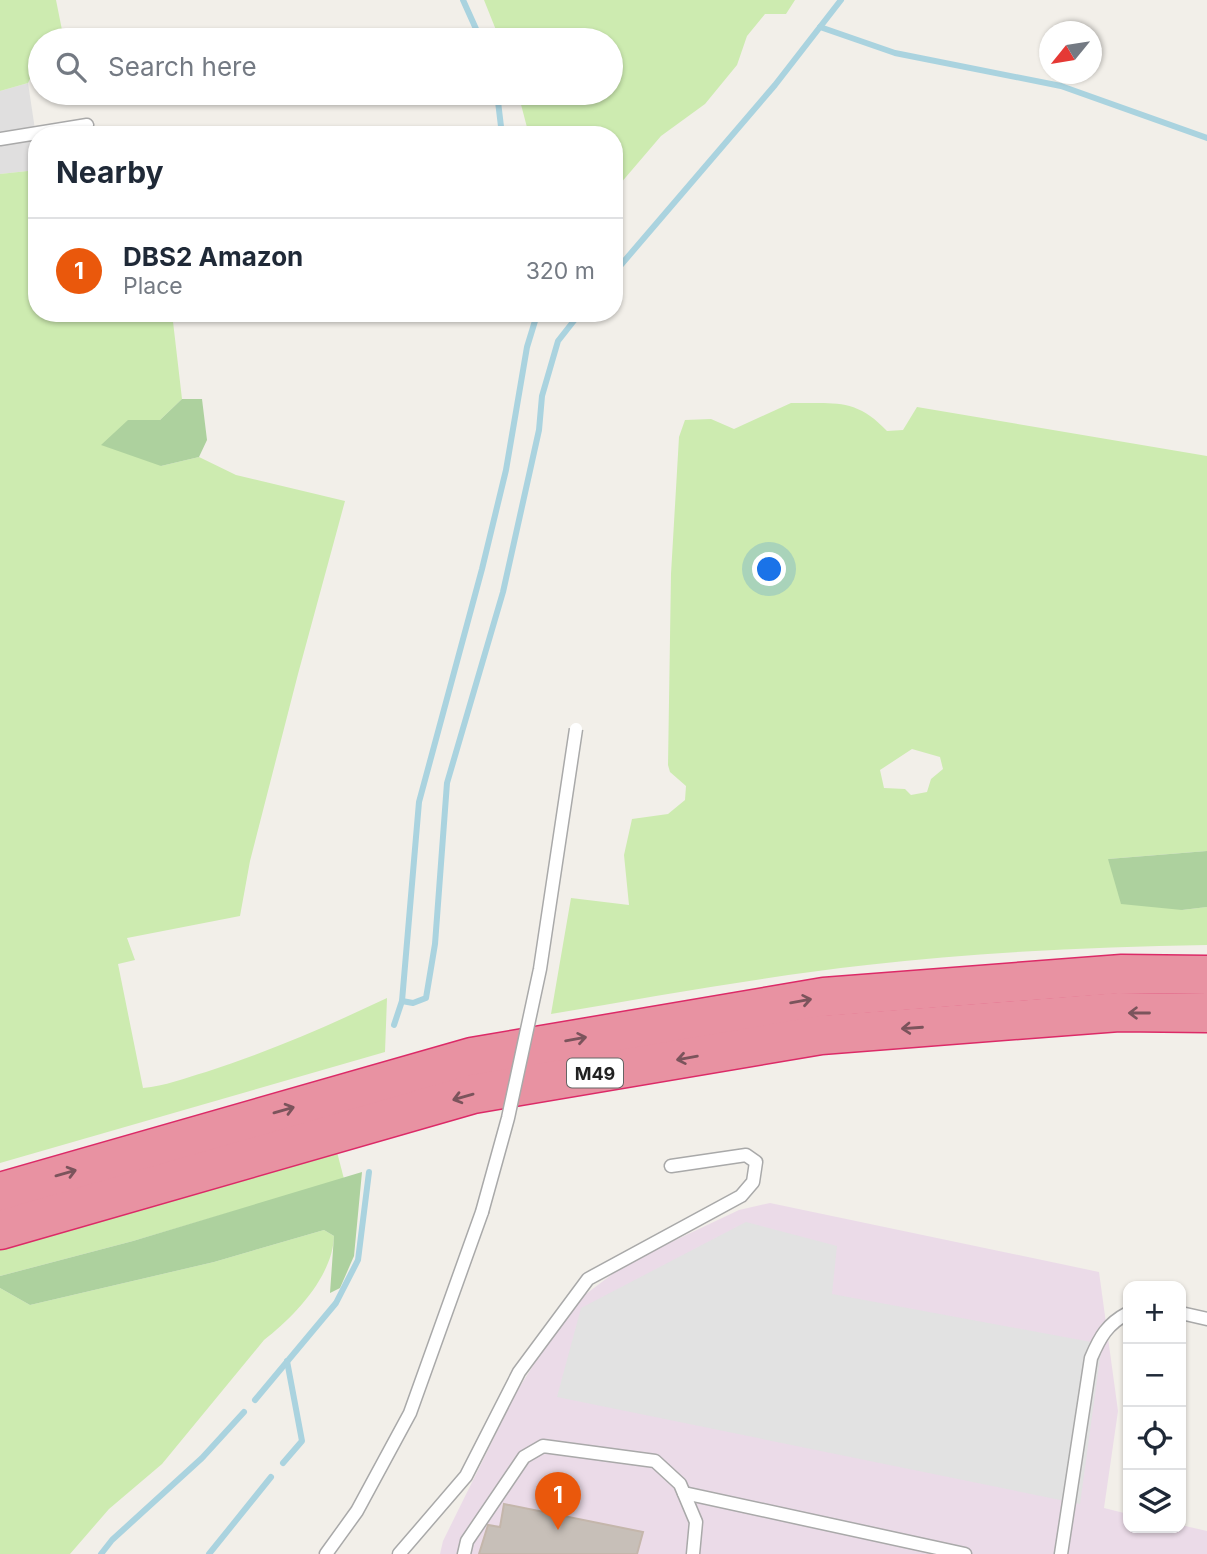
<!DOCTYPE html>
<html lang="en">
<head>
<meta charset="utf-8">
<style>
	:root { --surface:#fff; --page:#f2f2f3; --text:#1f2937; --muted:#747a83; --line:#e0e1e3; --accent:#ea580c }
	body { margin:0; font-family:Inter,sans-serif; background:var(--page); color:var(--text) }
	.controls { position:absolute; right:21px; bottom:21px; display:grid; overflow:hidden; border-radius:14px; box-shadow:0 2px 5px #0004 }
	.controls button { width:63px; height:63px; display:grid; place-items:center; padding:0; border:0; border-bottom:2px solid var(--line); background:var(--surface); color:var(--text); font:35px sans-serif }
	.compass { position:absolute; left:1039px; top:21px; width:63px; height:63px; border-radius:50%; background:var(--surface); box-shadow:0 2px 5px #0004; rotate:240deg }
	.you { position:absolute; left:770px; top:570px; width:24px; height:24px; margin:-18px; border:5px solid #fff; border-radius:50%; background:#1a73e8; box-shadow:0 0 0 10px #1a73e833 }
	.badge { display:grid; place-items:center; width:46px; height:46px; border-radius:50%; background:var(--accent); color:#fff; font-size:23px; font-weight:700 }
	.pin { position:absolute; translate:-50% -58px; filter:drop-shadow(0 2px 4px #0008) }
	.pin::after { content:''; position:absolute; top:37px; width:24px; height:21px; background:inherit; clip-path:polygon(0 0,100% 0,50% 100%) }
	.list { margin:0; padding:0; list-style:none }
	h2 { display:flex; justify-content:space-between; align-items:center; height:91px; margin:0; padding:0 28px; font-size:30px }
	h2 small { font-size:23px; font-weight:400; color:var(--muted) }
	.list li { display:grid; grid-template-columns:46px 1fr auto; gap:21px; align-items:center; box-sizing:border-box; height:105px; padding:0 28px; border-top:2px solid var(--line) }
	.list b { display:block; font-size:26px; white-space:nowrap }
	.list p { margin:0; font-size:23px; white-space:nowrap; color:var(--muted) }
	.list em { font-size:23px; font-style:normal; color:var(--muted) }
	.icon { flex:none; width:38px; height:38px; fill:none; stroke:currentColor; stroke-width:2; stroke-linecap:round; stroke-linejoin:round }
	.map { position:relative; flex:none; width:1207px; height:1554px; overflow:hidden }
	.search { position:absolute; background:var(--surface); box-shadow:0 2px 5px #0004; left:28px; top:28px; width:595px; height:77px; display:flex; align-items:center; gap:18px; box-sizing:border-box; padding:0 24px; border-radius:38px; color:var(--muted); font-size:26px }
	.panel { position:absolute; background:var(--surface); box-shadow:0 2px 5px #0004; left:28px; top:126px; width:595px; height:196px; border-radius:28px }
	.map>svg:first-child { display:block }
	.residential { fill:#e0dfdf }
	.industrial { fill:#ebdbe8 }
	.grass { fill:#cdebb0; fill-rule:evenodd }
	.forest { fill:#add19e }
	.parking { fill:#e2e2e2 }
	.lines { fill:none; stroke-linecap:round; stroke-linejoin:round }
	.stream { stroke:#aad3df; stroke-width:6 }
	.building { fill:#c7bfb8; stroke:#c4b6ab; stroke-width:2 }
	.lane-casing { stroke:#a9a9a9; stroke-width:15 }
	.highway-casing { stroke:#dc2a67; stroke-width:41 }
	.lane { stroke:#fff; stroke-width:12 }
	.highway { stroke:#e892a2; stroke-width:38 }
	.lane-bridge-casing { stroke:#a9a9a9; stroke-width:15; stroke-linecap:butt }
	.lane-bridge { stroke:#fff; stroke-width:12 }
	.oneway { stroke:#7b545c }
	.labels { text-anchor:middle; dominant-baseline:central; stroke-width:5; stroke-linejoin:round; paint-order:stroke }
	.shield { fill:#fff; stroke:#646464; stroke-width:2 }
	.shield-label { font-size:18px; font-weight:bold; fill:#222 }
</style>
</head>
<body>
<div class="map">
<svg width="1207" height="1554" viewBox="0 0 1207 1554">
	<rect width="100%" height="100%" fill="#f2efe9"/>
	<!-- residential -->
	<path class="residential" d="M28 83 37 143V170L0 174V91Z"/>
	<!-- industrial -->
	<path class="industrial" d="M770 1203 1099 1272 1118 1411 1104 1508 1128 1514V1528H1181V1525L1207 1531V1554H440L443 1541 517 1391 557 1328 586 1294 627 1263 739 1210Z"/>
	<!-- grass -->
	<g class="grass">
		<path d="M0 0H56L64 40H40V64H37L28 83 0 91Z"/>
		<path d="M484 0H795L786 14H765L747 36 737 65 705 104 661 136 614 191V135H529L518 93H611V40H500Z"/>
		<path d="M37 170V313H172L182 399 160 420H128L161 466 199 457 236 475 345 501 298 674 250 861 240 916 127 938 135 960 118 964 143 1088C165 1086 185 1078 206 1072 268 1052 328 1026 387 998L385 1052 0 1163V174Z"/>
		<path d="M791 403C834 404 855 397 887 431L903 430 917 407 1207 456V851L1108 859 1182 910 1207 907V945C1093 947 980 952 867 965 761 977 656 996 551 1014L571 898 629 905 624 855 632 819 668 814 685 800 686 786 670 772 668 765 671 574 679 437 685 420 711 419 734 429ZM912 749 940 757 943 769 931 779 927 792 911 795 905 789 884 788 880 770Z"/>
		<path d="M337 1152 344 1179 133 1241 0 1276V1248Z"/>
		<path d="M324 1230 334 1236C333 1276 294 1317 264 1340L162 1464 109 1509 70 1554H0V1288L30 1305 214 1262Z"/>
	</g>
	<!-- forest -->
	<g class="forest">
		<path d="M182 399H202L207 440 199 457 161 466 101 445 128 420H160Z"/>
		<path d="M1207 851V907L1182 910 1121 904 1108 859Z"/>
		<path d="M362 1172 354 1256 340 1288 330 1293 334 1236 324 1230 214 1262 30 1305 0 1288V1276L133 1241Z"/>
	</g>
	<!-- parking -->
	<path class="parking" d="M746 1222 837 1246 832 1294 1102 1344 1080 1504 557 1397 581 1308Z"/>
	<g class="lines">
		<!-- stream -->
		<g class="stream">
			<path d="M463 0 481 40"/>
			<path d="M820 27 895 53 1061 86 1207 138"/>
			<path d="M497 93 502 135"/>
			<path d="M614 273 775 85 841 0"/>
			<path d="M402 1001 413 1003 426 998 435 944 447 783 503 592 539 430 542 396 558 341 580 313"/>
			<path d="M394 1025 402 1001 419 802 482 569 506 470 527 347 535 321 533 313"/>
			<path d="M255 1400 336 1303 358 1260 369 1172"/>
			<path d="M283 1463 302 1441 287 1361"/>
			<path d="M101 1554 112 1540 202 1458 244 1412"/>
			<path d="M209 1554 271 1477"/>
		</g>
	</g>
	<!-- building -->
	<path class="building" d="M504 1504 643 1532 637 1554H479L488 1525 500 1527Z"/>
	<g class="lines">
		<defs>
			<g id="lane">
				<path d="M0 139 87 125"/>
				<path d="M1181 1313 1207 1319"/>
				<path d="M684 1493 965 1554"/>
				<path d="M326 1554 357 1511 410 1413 482 1212"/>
				<path d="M399 1554 466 1476 519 1372 588 1279 741 1196 753 1182 756 1162 746 1155 671 1166"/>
				<path d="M464 1554 467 1541 524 1457 543 1446 655 1461 680 1484 696 1522 693 1554"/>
				<path d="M1061 1554 1091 1358C1100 1337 1107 1324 1128 1313"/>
			</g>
			<g id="highway">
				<path d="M0 1192 472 1057 824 997 1122 974 1207 975"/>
				<path d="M0 1230 473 1094 821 1035 1119 1012 1207 1013"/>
			</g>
		</defs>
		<!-- lane casing -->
		<use href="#lane" class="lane-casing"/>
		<!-- highway casing -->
		<use href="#highway" class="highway-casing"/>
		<!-- lane -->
		<use href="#lane" class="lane"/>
		<!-- highway -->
		<use href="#highway" class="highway"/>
		<defs>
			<path id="lane-bridge" d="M482 1212 508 1118 540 969 576 729"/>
		</defs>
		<!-- lane-bridge casing -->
		<use href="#lane-bridge" class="lane-bridge-casing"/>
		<!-- lane-bridge -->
		<use href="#lane-bridge" class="lane-bridge"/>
	</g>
	<!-- one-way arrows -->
	<defs><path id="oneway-shaft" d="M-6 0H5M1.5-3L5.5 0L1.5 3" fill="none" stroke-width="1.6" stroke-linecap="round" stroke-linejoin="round" transform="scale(1.75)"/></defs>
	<g class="oneway">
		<use href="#oneway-shaft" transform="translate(801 1001) rotate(-10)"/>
		<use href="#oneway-shaft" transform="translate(1139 1013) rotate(-180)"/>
		<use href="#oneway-shaft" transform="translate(912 1028) rotate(176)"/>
		<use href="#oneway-shaft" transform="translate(576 1039) rotate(-10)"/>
		<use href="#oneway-shaft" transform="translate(687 1058) rotate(170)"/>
		<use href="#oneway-shaft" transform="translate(463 1097) rotate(164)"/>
		<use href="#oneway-shaft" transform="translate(284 1110) rotate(-16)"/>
		<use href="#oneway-shaft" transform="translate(66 1173) rotate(-16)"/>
	</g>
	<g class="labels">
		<!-- shield labels -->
		<rect class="shield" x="567" y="1058.5" width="56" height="29" rx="5"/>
		<g class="shield-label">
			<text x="595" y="1073">M49</text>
		</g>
	</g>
</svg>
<div class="controls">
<button>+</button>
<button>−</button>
<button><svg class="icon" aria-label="locate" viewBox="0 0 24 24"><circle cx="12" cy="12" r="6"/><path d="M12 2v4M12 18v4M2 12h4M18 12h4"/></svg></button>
<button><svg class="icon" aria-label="layers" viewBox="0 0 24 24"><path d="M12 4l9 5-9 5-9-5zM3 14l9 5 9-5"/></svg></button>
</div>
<svg class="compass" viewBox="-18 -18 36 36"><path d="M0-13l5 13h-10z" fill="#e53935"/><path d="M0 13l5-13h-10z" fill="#747a83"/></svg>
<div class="you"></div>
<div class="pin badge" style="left:558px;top:1530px">1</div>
<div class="search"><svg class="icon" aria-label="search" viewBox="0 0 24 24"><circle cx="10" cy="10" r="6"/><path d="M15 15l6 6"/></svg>Search here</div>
<section class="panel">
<h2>Nearby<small></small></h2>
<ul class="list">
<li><span class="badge">1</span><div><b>DBS2 Amazon</b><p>Place</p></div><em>320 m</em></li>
</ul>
</section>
</div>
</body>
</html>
